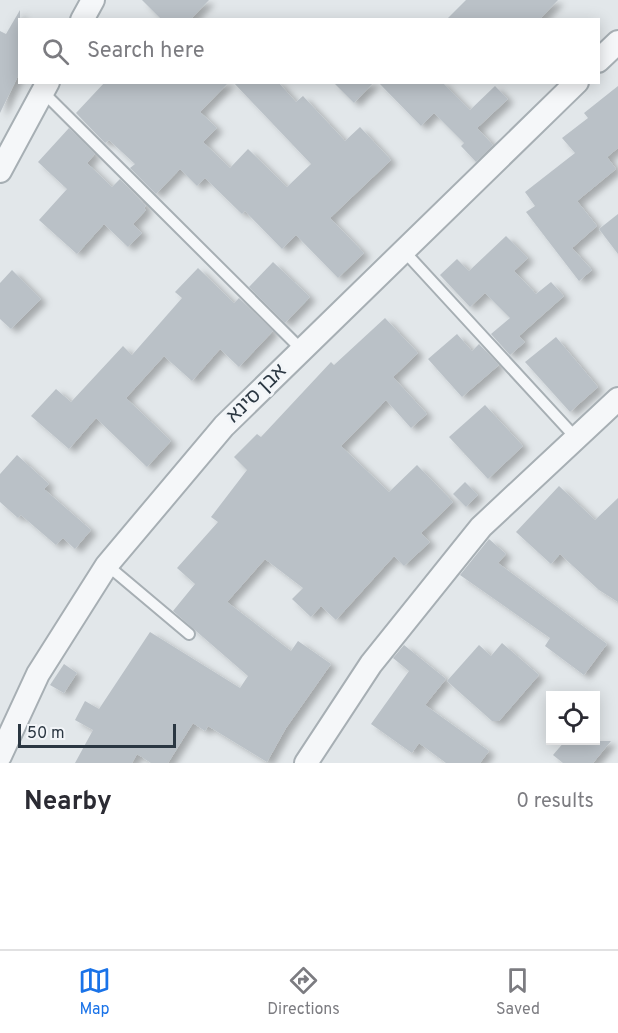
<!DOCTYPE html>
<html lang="en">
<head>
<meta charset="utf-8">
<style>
	:root { --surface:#fff; --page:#f7f7f7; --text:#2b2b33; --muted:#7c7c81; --line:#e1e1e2; --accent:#1a73e8 }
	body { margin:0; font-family:Overpass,"Noto Sans Hebrew",sans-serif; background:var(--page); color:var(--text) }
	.controls { position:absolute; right:18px; bottom:18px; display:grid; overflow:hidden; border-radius:0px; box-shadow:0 3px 15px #0003 }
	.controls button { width:54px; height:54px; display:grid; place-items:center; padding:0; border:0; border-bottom:2px solid var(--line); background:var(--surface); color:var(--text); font:30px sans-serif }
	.scale { position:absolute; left:18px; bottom:15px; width:158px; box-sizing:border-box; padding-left:6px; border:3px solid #2b3742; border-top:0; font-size:16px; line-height:21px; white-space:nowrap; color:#2b3742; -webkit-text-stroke:4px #f2f5f8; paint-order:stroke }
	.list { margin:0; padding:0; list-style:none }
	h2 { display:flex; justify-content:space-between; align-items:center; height:78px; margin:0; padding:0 24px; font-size:26px }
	h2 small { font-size:20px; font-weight:400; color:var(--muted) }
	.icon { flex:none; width:33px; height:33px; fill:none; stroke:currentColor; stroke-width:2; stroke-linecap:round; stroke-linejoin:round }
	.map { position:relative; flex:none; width:618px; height:763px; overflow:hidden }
	.search { position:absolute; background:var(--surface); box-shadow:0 3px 15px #0003; left:18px; right:18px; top:18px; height:66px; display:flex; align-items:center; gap:15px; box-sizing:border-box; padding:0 21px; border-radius:0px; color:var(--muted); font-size:22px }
	.sheet { height:186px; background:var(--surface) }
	nav { display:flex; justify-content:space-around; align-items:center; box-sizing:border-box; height:84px; border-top:2px solid var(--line); background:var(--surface); font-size:16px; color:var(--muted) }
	nav a { display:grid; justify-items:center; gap:3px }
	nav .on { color:var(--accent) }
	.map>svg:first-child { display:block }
	.building { fill:#bac1c7; filter:url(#shadow) }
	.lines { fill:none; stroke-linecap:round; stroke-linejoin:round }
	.lane-casing { stroke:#a7afb4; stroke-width:14 }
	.street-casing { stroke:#a7afb4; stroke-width:26 }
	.lane { stroke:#f5f7f9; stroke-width:10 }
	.street { stroke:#f5f7f9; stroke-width:22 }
	.labels { text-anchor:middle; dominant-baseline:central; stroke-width:6; stroke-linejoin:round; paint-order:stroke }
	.street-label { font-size:20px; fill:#2b3742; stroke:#f2f5f8 }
</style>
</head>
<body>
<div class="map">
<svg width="618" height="763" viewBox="0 0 618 763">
	<defs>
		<filter id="shadow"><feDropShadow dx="6" dy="4" stdDeviation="3" flood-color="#0004"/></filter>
	</defs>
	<rect width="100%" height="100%" fill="#e2e7ea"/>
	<!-- building -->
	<g class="building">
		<path d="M142 0H209L190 20H162Z"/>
		<path d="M466 0H558L539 20H446Z"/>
		<path d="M20 10V72L0 113V31L6 34Z"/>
		<path d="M105 82H229L200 112 217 128 203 142 230 168 248 149 287 187 311 164 233 82H278L296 102 303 96 345 141 360 127 391 160 330 218 364 253 338 278 296 235 282 249 245 211 242 214 205 178 197 186 180 169 156 194 130 168 135 164 109 140 105 143 76 113Z"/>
		<path d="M333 82H374L354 103Z"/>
		<path d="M378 82H442L470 110 495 86 508 99 477 128 493 145 476 162 461 146 464 143 434 113 421 126Z"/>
		<path d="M618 86V148L607 157 616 169 577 201 597 226 572 248 592 270 579 281 526 212 535 206 525 192 575 153 562 138 588 118 584 113Z"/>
		<path d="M69 128 95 154 87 163 112 187 120 179 146 206 144 208 146 210 133 224 142 233 128 247 104 224 77 254 39 220 67 189 38 162Z"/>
		<path d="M618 214V254L599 229Z"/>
		<path d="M506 236 528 258 514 271 536 294 551 282 564 296 519 336 525 342 510 355 491 334 510 318 485 293 470 307 440 275 457 259 469 271Z"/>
		<path d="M273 262 310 297 285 323 249 287Z"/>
		<path d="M198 268 234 303 239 298 273 331 239 367 220 349 192 381 164 356 126 398 171 441 147 467 96 418 69 449 31 416 56 389 71 402 123 346 132 355 182 298 175 292Z"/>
		<path d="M12 270 41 299 11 329 0 319V283Z"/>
		<path d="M385 318 418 353 393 377 427 414 411 428 386 400 341 446 389 492 417 465 453 502 421 533 430 542 404 566 394 556 336 620 321 606 311 617 292 599 303 588 265 559 227 602 291 651 298 641 331 664 286 728 267 762 208 726 205 731 193 723 168 763H151L137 754 132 763H75L93 730 75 720 85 701 99 709 150 632 240 688 248 676 173 611 195 584 177 568 218 522 211 517 247 470 234 457 257 434 261 437 331 362 334 365Z"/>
		<path d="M457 334 472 351 479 344 499 365 462 397 428 359Z"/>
		<path d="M556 337 598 387 570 412 525 362Z"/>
		<path d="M485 405 523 446 488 479 449 437Z"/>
		<path d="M17 455 49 484 44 489 91 530 75 549 63 538 56 545 21 515 18 518 0 502V474Z"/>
		<path d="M465 482 478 495 466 507 453 494Z"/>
		<path d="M559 486 595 520 618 498V602L599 590 560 554 551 564 516 532Z"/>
		<path d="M489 539 506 554 498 563 607 644 584 675 545 646 550 638 460 575Z"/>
		<path d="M502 643 539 675 499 721H492L447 681 479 645 491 656Z"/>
		<path d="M404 645 446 679 425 705 489 751 480 763H446L419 743 412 753 371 724 409 671 393 658Z"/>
		<path d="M64 664 77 673 64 693 50 685Z"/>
		<path d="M565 741H611L593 763H563L553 755Z"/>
	</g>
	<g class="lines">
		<defs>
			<g id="lane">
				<path d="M43 92 302 350"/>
				<path d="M404 251 576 438"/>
				<path d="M107 565 189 634"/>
			</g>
			<g id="street">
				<path d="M82 20 93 0"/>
				<path d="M598 61 618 42"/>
				<path d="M0 171 48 82"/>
				<path d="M0 756 38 674 107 565 224 426 577 82"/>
				<path d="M306 763 371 664 481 527 618 399"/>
			</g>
		</defs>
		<!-- lane casing -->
		<use href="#lane" class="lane-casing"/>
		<!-- street casing -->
		<use href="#street" class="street-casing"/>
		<!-- lane -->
		<use href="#lane" class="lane"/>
		<!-- street -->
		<use href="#street" class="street"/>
	</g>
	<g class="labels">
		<!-- street labels -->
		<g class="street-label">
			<text transform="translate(257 394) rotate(-44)">אבן סינא</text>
		</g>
	</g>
</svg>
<div class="controls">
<button><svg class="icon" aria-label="locate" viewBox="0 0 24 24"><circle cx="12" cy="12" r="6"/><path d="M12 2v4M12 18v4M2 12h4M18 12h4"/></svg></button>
</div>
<div class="scale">50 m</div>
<div class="search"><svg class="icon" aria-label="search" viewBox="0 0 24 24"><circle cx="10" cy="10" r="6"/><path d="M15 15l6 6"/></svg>Search here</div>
</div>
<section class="sheet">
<h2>Nearby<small>0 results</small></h2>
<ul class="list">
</ul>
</section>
<nav>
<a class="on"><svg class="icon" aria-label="map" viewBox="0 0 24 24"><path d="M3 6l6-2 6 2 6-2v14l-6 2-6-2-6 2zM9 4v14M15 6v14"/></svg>Map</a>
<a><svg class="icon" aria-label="directions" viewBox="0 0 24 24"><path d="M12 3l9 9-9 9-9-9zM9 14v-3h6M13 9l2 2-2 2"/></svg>Directions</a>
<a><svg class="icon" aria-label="saved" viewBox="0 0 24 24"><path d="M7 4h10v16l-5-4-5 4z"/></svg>Saved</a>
</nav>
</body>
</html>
